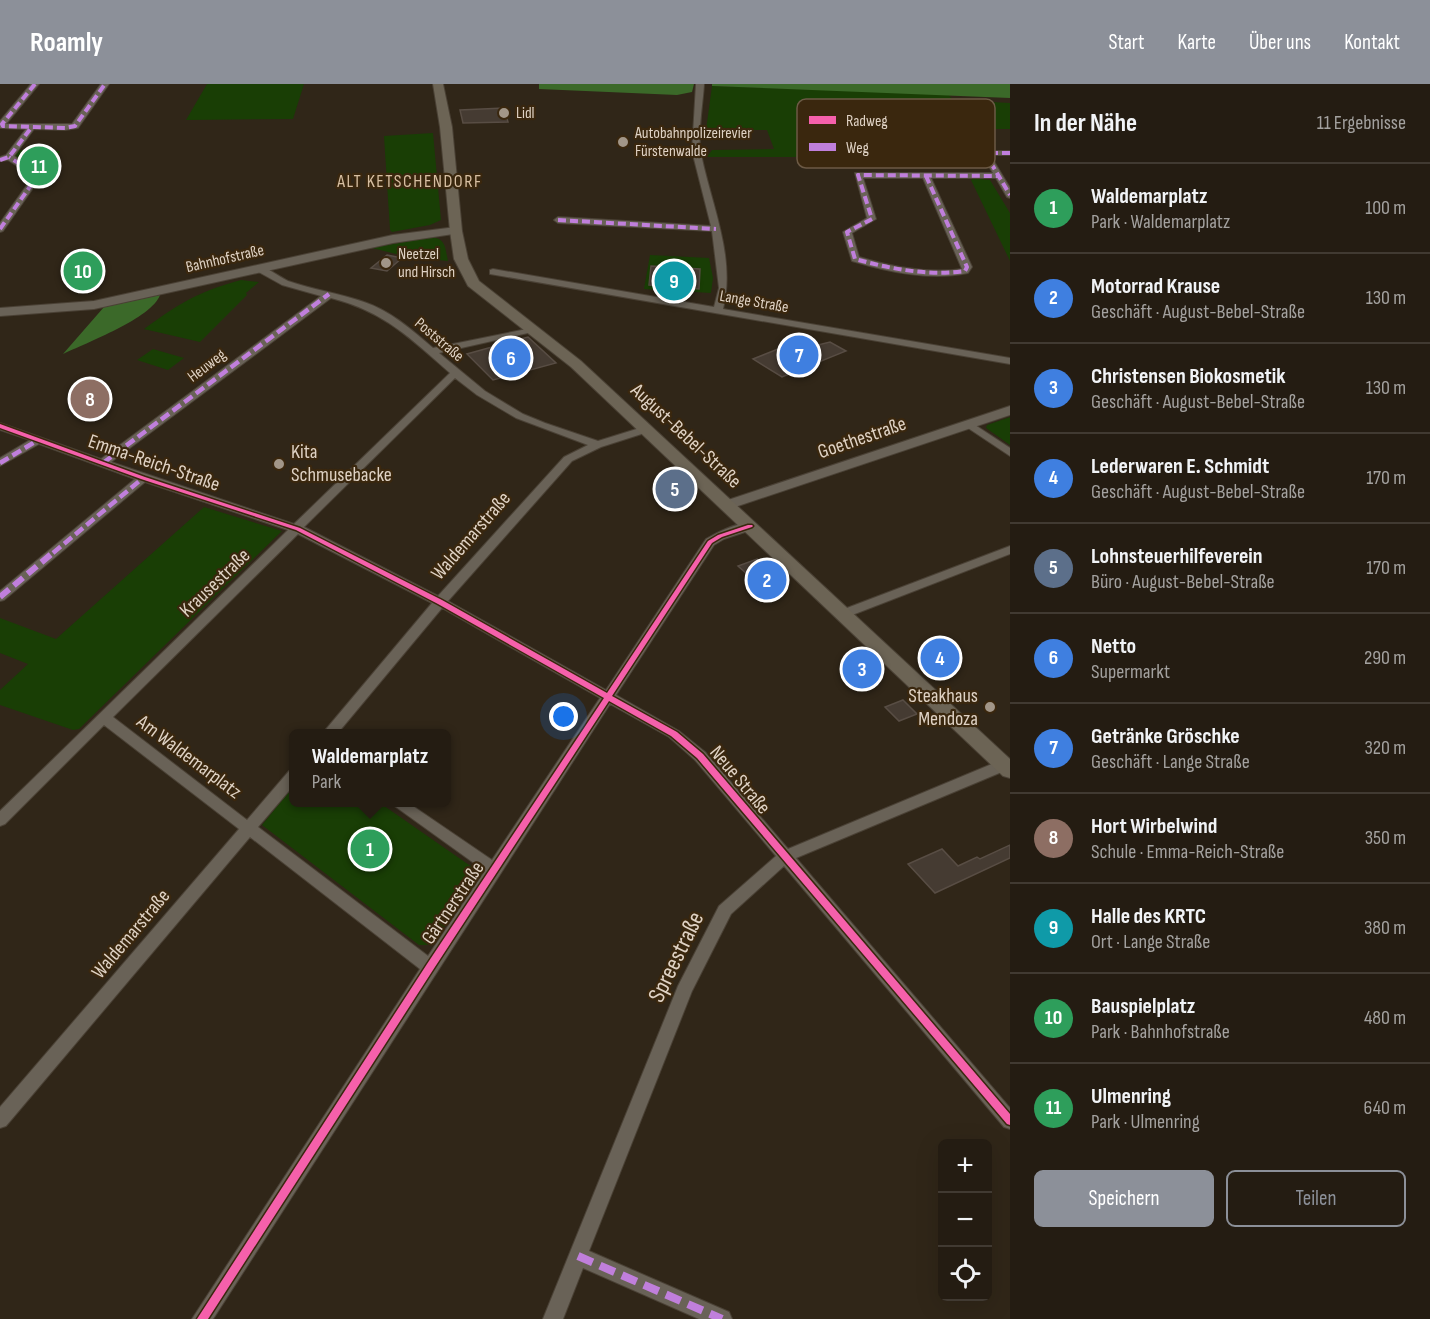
<!DOCTYPE html>
<html lang="de">
<head>
<meta charset="utf-8">
<style>
	:root { --surface:#241c12; --page:#2c251b; --text:#f1f3f6; --muted:#a3a19f; --line:#413a32; --accent:#8c9099 }
	body { margin:0; font-family:"Sofia Sans Condensed",sans-serif; background:var(--page); color:var(--text) }
	.controls { position:absolute; right:18px; bottom:18px; display:grid; overflow:hidden; border-radius:9px; box-shadow:0 6px 24px #0002 }
	.controls button { width:54px; height:54px; display:grid; place-items:center; padding:0; border:0; border-bottom:2px solid var(--line); background:var(--surface); color:var(--text); font:30px sans-serif }
	.you { position:absolute; left:564px; top:633px; width:21px; height:21px; margin:-15px; border:4px solid #fff; border-radius:50%; background:#1a73e8; box-shadow:0 0 0 9px #1a73e833 }
	.badge { display:grid; place-items:center; width:39px; height:39px; border-radius:50%; background:var(--accent); color:#fff; font-size:20px; font-weight:700 }
	.pin { position:absolute; translate:-50% -50%; border:3px solid #fff; box-shadow:0 2px 6px #0006 }
	.popup { position:absolute; left:289px; top:645px; width:162px; height:78px; box-sizing:border-box; display:grid; place-content:center; border-radius:9px; background:var(--surface); filter:drop-shadow(0 2px 4px #0005); font-size:20px; white-space:nowrap; color:var(--muted) }
	.popup b { font-size:22px; color:var(--text) }
	.popup::after { content:''; position:absolute; left:50%; top:100%; margin-left:-12px; border:12px solid transparent; border-top-color:var(--surface) }
	.list { margin:0; padding:0; list-style:none }
	h2 { display:flex; justify-content:space-between; align-items:center; height:78px; margin:0; padding:0 24px; font-size:26px }
	h2 small { font-size:20px; font-weight:400; color:var(--muted) }
	.list li { display:grid; grid-template-columns:39px 1fr auto; gap:18px; align-items:center; box-sizing:border-box; height:90px; padding:0 24px; border-top:2px solid var(--line) }
	.list b { display:block; font-size:22px; white-space:nowrap }
	.list p { margin:0; font-size:20px; white-space:nowrap; color:var(--muted) }
	.list em { font-size:20px; font-style:normal; color:var(--muted) }
	.actions { display:flex; gap:12px; padding:18px 24px }
	.actions a { flex:1; padding:14px 0; border:2px solid var(--accent); border-radius:9px; text-align:center; font-size:21px; color:var(--accent) }
	.actions .main { background:var(--accent); color:#fff }
	.icon { flex:none; width:33px; height:33px; fill:none; stroke:currentColor; stroke-width:2; stroke-linecap:round; stroke-linejoin:round }
	.map { position:relative; flex:none; width:1010px; height:1235px; overflow:hidden }
	header { display:flex; align-items:center; gap:36px; box-sizing:border-box; height:84px; padding:0 30px; background:var(--accent); color:#fff }
	header strong { font-size:28px }
	nav { display:flex; gap:33px; margin-inline-start:auto; font-size:21px }
	main { display:flex }
	aside { flex:1; background:var(--surface) }
	.map>svg:first-child { display:block }
	.green { fill:#193e05 }
	.forest { fill:#3b6929 }
	.building { fill:#453b32; stroke:#584d44; stroke-width:1.5 }
	.lines { fill:none; stroke-linecap:round; stroke-linejoin:round }
	.minor-casing { stroke:#4a4135; stroke-width:2 }
	.tertiary-casing { stroke:#4a4135; stroke-width:2 }
	.secondary-casing { stroke:#4a4135; stroke-width:2 }
	.minor { fill:#696257; fill-rule:evenodd }
	.tertiary { fill:#696257; fill-rule:evenodd }
	.secondary { fill:#6c6455; fill-rule:evenodd }
	.quiet-far3 { stroke:#c07fdc; stroke-width:4; stroke-dasharray:8 4; stroke-linecap:butt }
	.quiet-far2 { stroke:#c07fdc; stroke-width:4.5; stroke-dasharray:10 4.5; stroke-linecap:butt }
	.quiet-far1 { stroke:#c07fdc; stroke-width:6; stroke-dasharray:12 6; stroke-linecap:butt }
	.quiet { stroke:#c07fdc; stroke-width:8; stroke-dasharray:16 8; stroke-linecap:butt }
	.cycleway-casing { stroke:#3a270e; stroke-width:3 }
	.cycleway { fill:#f560ab; fill-rule:evenodd }
	.poi-dot { fill:#a29688; stroke:#3a270e; stroke-width:2 }
	.labels { text-anchor:middle; dominant-baseline:central; stroke-width:4.5; stroke-linejoin:round; paint-order:stroke }
	.far-poi-label { font-size:16px; fill:#dfd2c4; stroke:#3a270e; text-anchor:start }
	.far-street-label { font-size:16px; fill:#dfd2c4; stroke:#3a270e }
	.far-neighbourhood-label { font-size:18px; letter-spacing:1.5px; fill:#d7bfa2; stroke:#3a270e }
	.street-label { font-size:20px; fill:#dfd2c4; stroke:#3a270e }
	.poi-label { font-size:20px; fill:#dfd2c4; stroke:#3a270e; text-anchor:start }
	.near-street-label { font-size:24px; fill:#dfd2c4; stroke:#3a270e }
	.key { fill:#3a270e; stroke:#6c5a45; stroke-width:1.5 }
	.key-label { font-size:16px; fill:#dfd2c4 }
</style>
</head>
<body>
<header>
<strong>Roamly</strong>
<nav><a>Start</a><a>Karte</a><a>Über uns</a><a>Kontakt</a></nav>
</header>
<main>
<div class="map">
<svg width="1010" height="1235" viewBox="0 0 1010 1235">
	<rect width="100%" height="100%" fill="#302618"/>
	<!-- green -->
	<g class="green">
		<path d="M207 0H304L293 35 186 36Z"/>
		<path d="M712 2 948 10 953 16 1010 19V45H988L996 60 879 59 884 73H707L712 66 774 65 767 46H706Z"/>
		<path d="M433 49 441 136 430 141 392 148 390 146 384 52Z"/>
		<path d="M19 66 60 67 42 92 15 72Z"/>
		<path d="M974 94 990 96 1010 129V177L971 96Z"/>
		<path d="M430 153C446 154 445 163 448 177L408 173 372 164Z"/>
		<path d="M650 171 709 174 713 194 711 209 644 205Z"/>
		<path d="M241 196 259 198 246 209 247 211 200 258 144 245C180 219 197 208 241 196Z"/>
		<path d="M153 265 184 274 168 286 137 276Z"/>
		<path d="M1010 333V361L986 344 987 341Z"/>
		<path d="M204 423 282 447 79 645 73 646 0 621V606L28 580 0 569V534L56 555Z"/>
		<path d="M293 703 294 718 380 719 482 790 435 856 427 861H419L262 741Z"/>
	</g>
	<!-- forest -->
	<g class="forest">
		<path d="M539 0H694L692 8 677 11 539 5Z"/>
		<path d="M712 0H1010V14L712 2Z"/>
		<path d="M160 211C152 234 86 259 63 270L104 223Z"/>
	</g>
	<!-- building -->
	<g class="building">
		<path d="M504 24 508 38 463 39 460 26Z"/>
		<path d="M387 171 402 174 387 187 371 184Z"/>
		<path d="M651 182 700 185 699 205 649 201Z"/>
		<path d="M528 253 556 279 493 296 467 270Z"/>
		<path d="M803 255 814 262 830 258 846 267 782 293 753 275Z"/>
		<path d="M757 475 786 501 767 508 738 482Z"/>
		<path d="M903 616 917 630 899 637 885 623Z"/>
		<path d="M1010 761V774L935 809 908 780 942 765 958 782 977 773 980 775Z"/>
	</g>
	<g class="lines">
		<defs>
			<g id="minor">
				<path d="M31 0H39L6 40H72L101 0H109L78 44 65 46 34 45 14 72 38 88 40 94 3 147 0 148V139L32 94 31 91 8 76 0 77V73L6 71 26 45 0 44V37Z"/>
				<path d="M696 0H704C703 20 697 51 701 70 711 120 736 173 723 225L1010 274V280L490 190V186L493 185 714 223 719 204 712 147 558 139 554 136 558 133 711 142 692 67Z"/>
				<path d="M982 67H1010V71H990L1010 104V114L1007 113 996 94H931L972 183 968 189C929 197 889 188 852 177L843 148 867 134 855 89H993L981 69ZM863 94H923L962 185C927 190 892 183 859 173L852 149 876 135Z"/>
				<path d="M255 182C265 181 278 192 288 197 313 206 339 209 364 218 391 227 412 246 433 264L537 243V247L439 269 485 307 523 330 545 339 598 357 643 343H651V347L601 363 572 377 448 517 606 606 706 455C718 448 740 437 754 439L756 442 754 445 724 455 714 461 616 611 679 647 705 668 788 765 999 677 1004 676 1010 679 1009 685 796 774 1010 1024V1045L1004 1043 784 782 731 830 692 907 589 1167 729 1228 732 1235H699L583 1184 563 1235H543L678 902 719 822 776 772 695 676 669 653 610 620 213 1235H192L420 885 250 753 6 1042 0 1044V1023L239 745 104 641 5 740 0 742V727L288 446 145 398 4 516 0 517V507L135 395 39 360 0 382V374L30 356 0 346V339L101 375 321 212 282 201 255 186ZM331 214C385 228 410 254 450 289L294 440 111 378ZM455 294 477 311 516 334 588 361 564 373 438 512 304 443ZM298 450 432 519 322 650H337L442 524 600 614 492 776 407 718H389L485 787 428 872 258 743 294 701V686L289 687 247 736 113 633Z"/>
				<path d="M969 337 1010 364V372L965 342V338Z"/>
				<path d="M1010 462V470L847 533 843 534 837 530 839 527Z"/>
			</g>
			<g id="tertiary">
				<path d="M456 143 460 145V149L393 159 94 225 0 232V224L94 217 393 151Z"/>
				<path d="M1010 322V331L732 424H722L719 421 722 418Z"/>
			</g>
			<path id="secondary" d="M433 0H443L452 43 462 147 468 175 479 197 581 277 1010 675V694L1003 692 571 283 468 202 454 175 450 147 440 43Z"/>
		</defs>
		<!-- minor casing -->
		<use href="#minor" class="minor-casing"/>
		<!-- tertiary casing -->
		<use href="#tertiary" class="tertiary-casing"/>
		<!-- secondary casing -->
		<use href="#secondary" class="secondary-casing"/>
		<!-- minor -->
		<use href="#minor" class="minor"/>
		<!-- tertiary -->
		<use href="#tertiary" class="tertiary"/>
		<!-- secondary -->
		<use href="#secondary" class="secondary"/>
		<!-- quiet-far3 -->
		<g class="quiet-far3">
			<path d="M35 0 2 40 3 42 65 44 75 42 105 0"/>
			<path d="M1010 69H985L1010 111"/>
			<path d="M0 76 9 73 31 44"/>
			<path d="M926 92 967 183 965 187C927 192 891 185 855 175L847 148 872 135 858 91 998 92"/>
			<path d="M558 136 716 145"/>
			<path d="M0 145 36 94 35 90 9 73"/>
		</g>
		<!-- quiet-far2 -->
		<g class="quiet-far2">
			<path d="M0 379 38 356"/>
			<path d="M103 379 329 210"/>
			<path d="M53 469 143 394"/>
		</g>
		<!-- quiet-far1 -->
		<path class="quiet-far1" d="M0 513 55 467"/>
		<!-- quiet -->
		<path class="quiet" d="M578 1172 722 1235"/>
		<defs>
			<path id="cycleway" d="M0 340 145 393 300 444 442 516 607 609 708 457 718 451 748 441H752L753 442 752 443 722 453 712 459 612 612 677 648 703 670 1010 1030V1041L1007 1040 697 674 671 652 609 617 433 886 208 1235H197L427 880 604 614 438 520 296 446 141 395 0 344Z"/>
		</defs>
		<!-- cycleway casing -->
		<use href="#cycleway" class="cycleway-casing"/>
		<!-- cycleway -->
		<use href="#cycleway" class="cycleway"/>
	</g>
	<!-- markers -->
	<g class="poi-dot">
		<circle cx="504" cy="29" r="6"/>
		<circle cx="623" cy="58" r="6"/>
		<circle cx="386" cy="179" r="6"/>
		<circle cx="279" cy="380" r="6"/>
		<circle cx="990" cy="623" r="6"/>
	</g>
	<g class="labels">
		<!-- far-poi labels -->
		<g class="far-poi-label">
			<text x="516" y="29">Lidl</text>
			<text x="635" y="49">Autobahnpolizeirevier<tspan x="635" dy="18">Fürstenwalde</tspan></text>
			<text x="398" y="170">Neetzel<tspan x="398" dy="18">und Hirsch</tspan></text>
		</g>
		<!-- far-street labels -->
		<g class="far-street-label">
			<text transform="translate(225 175) rotate(-13)">Bahnhofstraße</text>
			<text transform="translate(754 218) rotate(10)">Lange Straße</text>
			<text transform="translate(439 256) rotate(40)">Poststraße</text>
			<text transform="translate(207 282) rotate(-37)">Heuweg</text>
		</g>
		<!-- far-neighbourhood labels -->
		<g class="far-neighbourhood-label">
			<text x="410" y="97">ALT KETSCHENDORF</text>
		</g>
		<!-- street labels -->
		<g class="street-label">
			<text transform="translate(686 352) rotate(43)">August-Bebel-Straße</text>
			<text transform="translate(862 354) rotate(-19)">Goethestraße</text>
			<text transform="translate(154 379) rotate(19)">Emma-Reich-Straße</text>
			<text transform="translate(471 452) rotate(-49)">Waldemarstraße</text>
			<text transform="translate(215 499) rotate(-44)">Krausestraße</text>
			<text transform="translate(189 673) rotate(37)">Am Waldemarplatz</text>
			<text transform="translate(740 696) rotate(50)">Neue Straße</text>
			<text transform="translate(453 819) rotate(-56)">Gärtnerstraße</text>
			<text transform="translate(131 850) rotate(-50)">Waldemarstraße</text>
		</g>
		<!-- poi labels -->
		<g class="poi-label">
			<text x="291" y="368">Kita<tspan x="291" dy="23">Schmusebacke</tspan></text>
			<text x="978" y="612" text-anchor="end">Steakhaus<tspan x="978" dy="23">Mendoza</tspan></text>
		</g>
		<!-- near-street labels -->
		<g class="near-street-label">
			<text transform="translate(676 873) rotate(-64)">Spreestraße</text>
		</g>
	</g>
	<!-- legend -->
	<rect x="797" y="15" width="198" height="69" rx="9" class="key"/>
	<rect x="809" y="32" width="27" height="8" fill="#f560ab"/>
	<rect x="809" y="59" width="27" height="8" fill="#c07fdc"/>
	<g class="key-label">
		<text x="846" y="42">Radweg</text>
		<text x="846" y="69">Weg</text>
	</g>
</svg>
<div class="controls">
<button>+</button>
<button>−</button>
<button><svg class="icon" aria-label="locate" viewBox="0 0 24 24"><circle cx="12" cy="12" r="6"/><path d="M12 2v4M12 18v4M2 12h4M18 12h4"/></svg></button>
</div>
<div class="you"></div>
<div class="pin badge" style="left:370px;top:765px;background:#2e9e5b">1</div>
<div class="popup"><b>Waldemarplatz</b>Park</div>
<div class="pin badge" style="left:767px;top:496px;background:#3f7fe0">2</div>
<div class="pin badge" style="left:862px;top:585px;background:#3f7fe0">3</div>
<div class="pin badge" style="left:940px;top:574px;background:#3f7fe0">4</div>
<div class="pin badge" style="left:675px;top:405px;background:#5c6f8a">5</div>
<div class="pin badge" style="left:511px;top:274px;background:#3f7fe0">6</div>
<div class="pin badge" style="left:799px;top:271px;background:#3f7fe0">7</div>
<div class="pin badge" style="left:90px;top:315px;background:#8d6e63">8</div>
<div class="pin badge" style="left:674px;top:197px;background:#0f9aa8">9</div>
<div class="pin badge" style="left:83px;top:187px;background:#2e9e5b">10</div>
<div class="pin badge" style="left:39px;top:82px;background:#2e9e5b">11</div>
</div>
<aside>
<h2>In der Nähe<small>11 Ergebnisse</small></h2>
<ul class="list">
<li><span class="badge" style="background:#2e9e5b">1</span><div><b>Waldemarplatz</b><p>Park · Waldemarplatz</p></div><em>100 m</em></li>
<li><span class="badge" style="background:#3f7fe0">2</span><div><b>Motorrad Krause</b><p>Geschäft · August-Bebel-Straße</p></div><em>130 m</em></li>
<li><span class="badge" style="background:#3f7fe0">3</span><div><b>Christensen Biokosmetik</b><p>Geschäft · August-Bebel-Straße</p></div><em>130 m</em></li>
<li><span class="badge" style="background:#3f7fe0">4</span><div><b>Lederwaren E. Schmidt</b><p>Geschäft · August-Bebel-Straße</p></div><em>170 m</em></li>
<li><span class="badge" style="background:#5c6f8a">5</span><div><b>Lohnsteuerhilfeverein</b><p>Büro · August-Bebel-Straße</p></div><em>170 m</em></li>
<li><span class="badge" style="background:#3f7fe0">6</span><div><b>Netto</b><p>Supermarkt</p></div><em>290 m</em></li>
<li><span class="badge" style="background:#3f7fe0">7</span><div><b>Getränke Gröschke</b><p>Geschäft · Lange Straße</p></div><em>320 m</em></li>
<li><span class="badge" style="background:#8d6e63">8</span><div><b>Hort Wirbelwind</b><p>Schule · Emma-Reich-Straße</p></div><em>350 m</em></li>
<li><span class="badge" style="background:#0f9aa8">9</span><div><b>Halle des KRTC</b><p>Ort · Lange Straße</p></div><em>380 m</em></li>
<li><span class="badge" style="background:#2e9e5b">10</span><div><b>Bauspielplatz</b><p>Park · Bahnhofstraße</p></div><em>480 m</em></li>
<li><span class="badge" style="background:#2e9e5b">11</span><div><b>Ulmenring</b><p>Park · Ulmenring</p></div><em>640 m</em></li>
</ul>
<div class="actions"><a class="main">Speichern</a><a>Teilen</a></div>
</aside>
</main>
</body>
</html>
